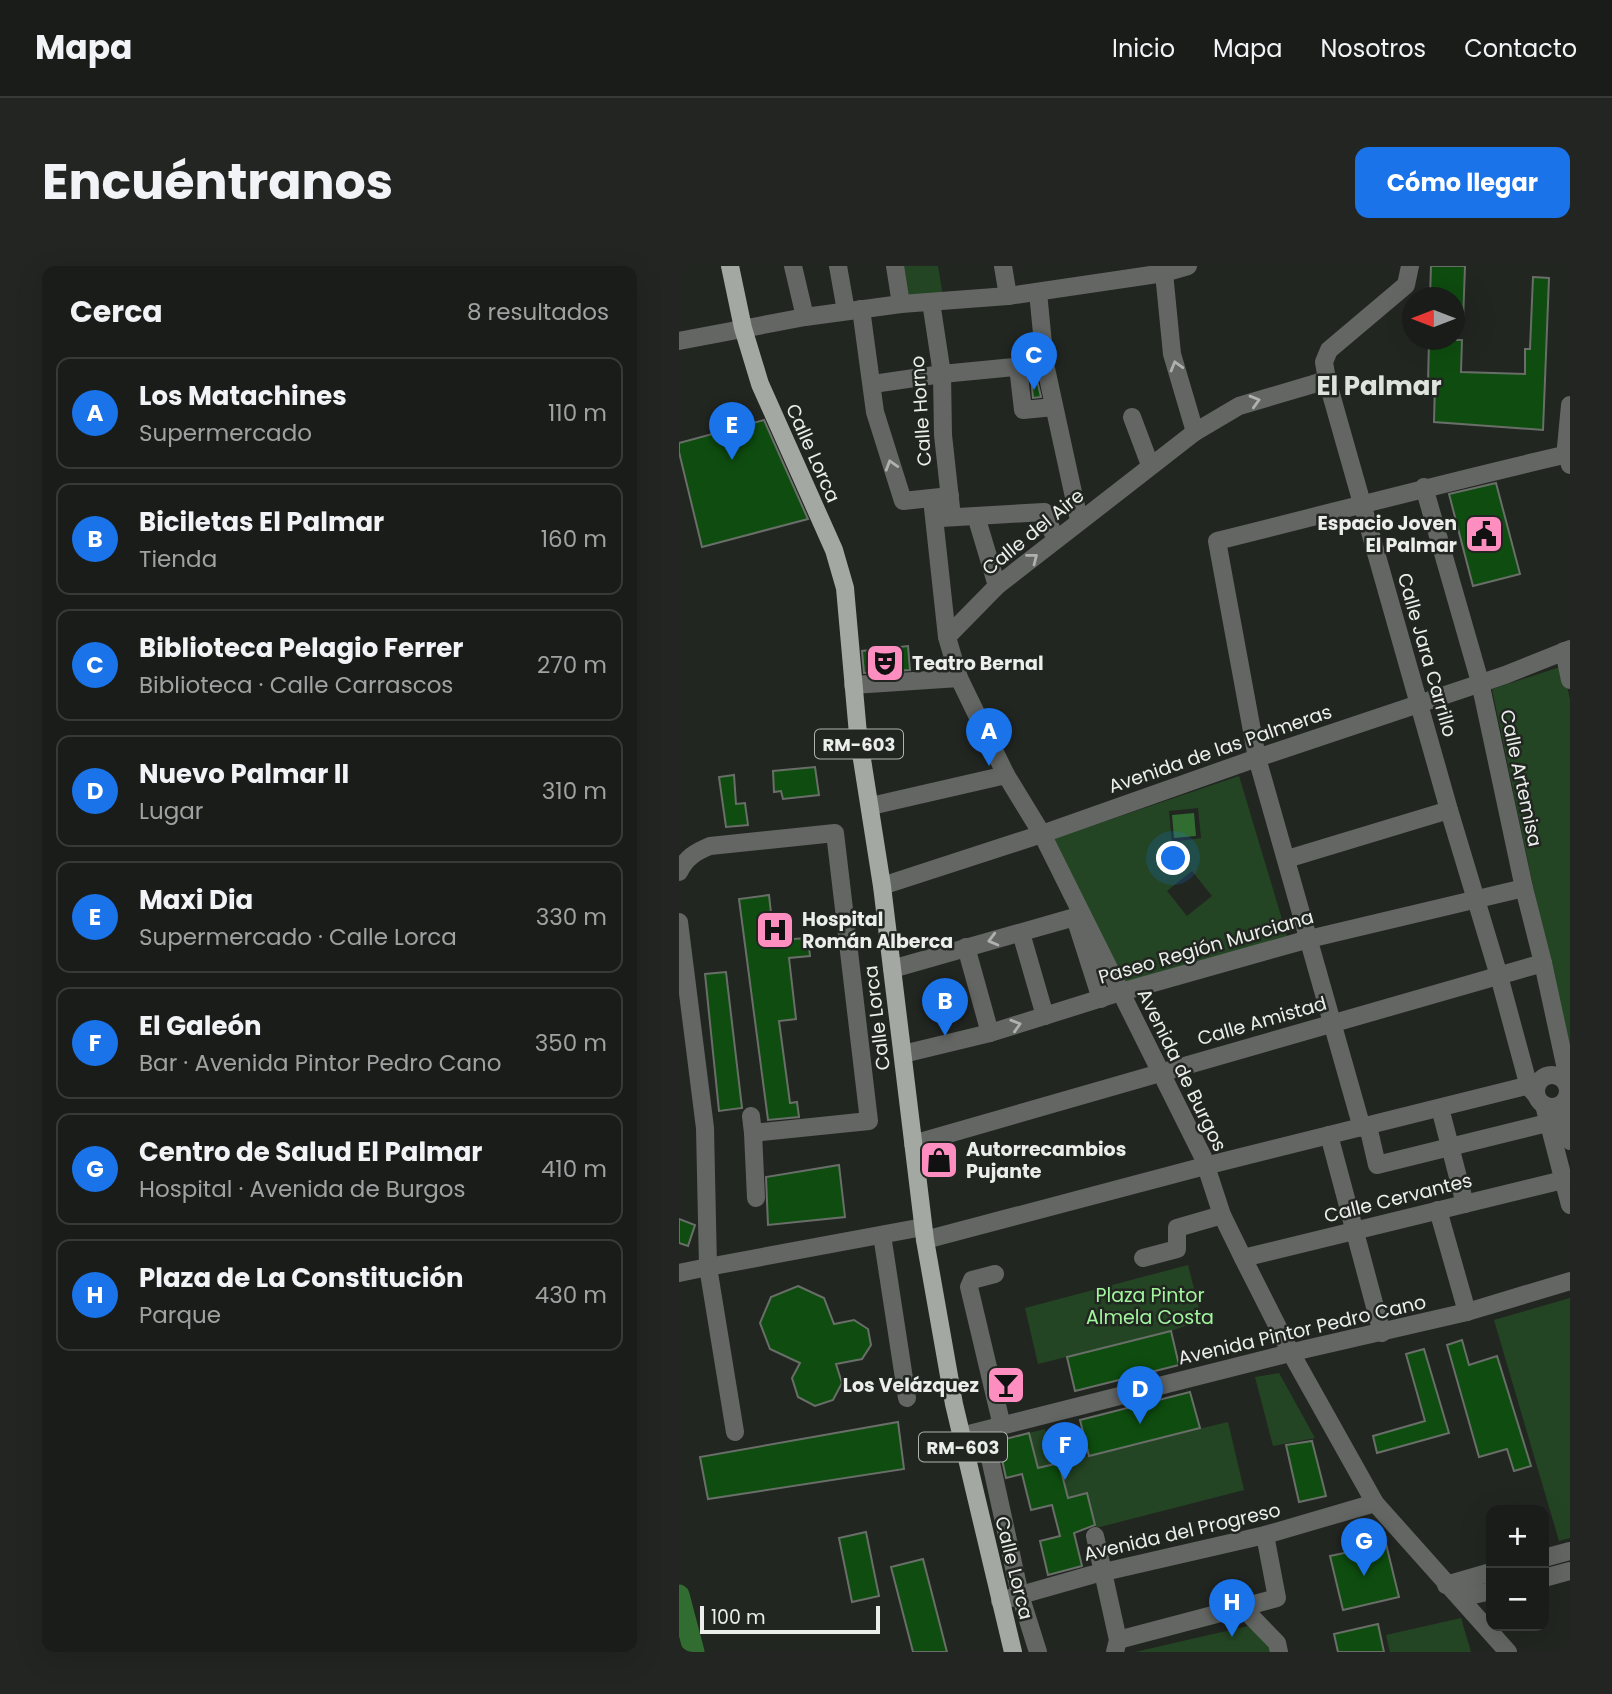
<!DOCTYPE html>
<html lang="es">
<head>
<meta charset="utf-8">
<style>
	:root { --surface:#1a1c19; --page:#232522; --text:#f1f3f6; --muted:#9fa1a2; --line:#383a38; --accent:#1a73e8 }
	body { margin:0; font-family:Poppins,sans-serif; background:var(--page); color:var(--text) }
	.controls { position:absolute; right:21px; bottom:21px; display:grid; overflow:hidden; border-radius:14px; box-shadow:0 7px 28px #0002 }
	.controls button { width:63px; height:63px; display:grid; place-items:center; padding:0; border:0; border-bottom:2px solid var(--line); background:var(--surface); color:var(--text); font:35px sans-serif }
	.compass { position:absolute; left:723px; top:21px; width:63px; height:63px; border-radius:50%; background:var(--surface); box-shadow:0 7px 28px #0002; rotate:270deg }
	.scale { position:absolute; left:21px; bottom:18px; width:180px; box-sizing:border-box; padding-left:7px; border:4px solid #ebeeeb; border-top:0; font-size:19px; line-height:24px; white-space:nowrap; color:#ebeeeb; -webkit-text-stroke:5px #222621; paint-order:stroke }
	.you { position:absolute; left:495px; top:593px; width:24px; height:24px; margin:-18px; border:5px solid #fff; border-radius:50%; background:#1a73e8; box-shadow:0 0 0 10px #1a73e833 }
	.badge { display:grid; place-items:center; width:46px; height:46px; border-radius:50%; background:var(--accent); color:#fff; font-size:23px; font-weight:700 }
	.pin { position:absolute; translate:-50% -58px; filter:drop-shadow(0 2px 4px #0008) }
	.pin::after { content:''; position:absolute; top:37px; width:24px; height:21px; background:inherit; clip-path:polygon(0 0,100% 0,50% 100%) }
	.list { margin:0; padding:0; list-style:none }
	h2 { display:flex; justify-content:space-between; align-items:center; height:91px; margin:0; padding:0 28px; font-size:30px }
	h2 small { font-size:23px; font-weight:400; color:var(--muted) }
	.list li { display:grid; grid-template-columns:46px 1fr auto; gap:21px; align-items:center; box-sizing:border-box; height:112px; margin:0 14px 14px; padding:0 14px; border:2px solid var(--line); border-radius:14px }
	.list b { display:block; font-size:26px; white-space:nowrap }
	.list p { margin:0; font-size:23px; white-space:nowrap; color:var(--muted) }
	.list em { font-size:23px; font-style:normal; color:var(--muted) }
	.map { position:relative; flex:none; width:891px; height:1386px; overflow:hidden; border-radius:14px }
	header { display:flex; align-items:center; gap:42px; box-sizing:border-box; height:98px; padding:0 35px; background:var(--surface); border-bottom:2px solid var(--line) }
	header strong { font-size:33px }
	nav { display:flex; gap:38px; margin-inline-start:auto; font-size:24px }
	.intro { display:flex; align-items:center; justify-content:space-between; box-sizing:border-box; height:168px; padding:0 42px }
	h1 { margin:0; font-size:49px }
	.button { padding:18px 32px; border-radius:14px; background:var(--accent); color:#fff; font-size:24px; font-weight:700 }
	main { display:flex; gap:42px; padding:0 42px }
	aside { flex:1; background:var(--surface); border-radius:14px; box-shadow:0 7px 28px #0002 }
	.map>svg:first-child { display:block }
	.green { fill:#244523; fill-rule:evenodd }
	.water { fill:#316c30 }
	.lines { fill:none; stroke-linecap:round; stroke-linejoin:round }
	.river { stroke:#316c30; stroke-width:21 }
	.building { fill:#0e4d0f; stroke:#696e69; stroke-width:2 }
	.minor { stroke:#646664; stroke-width:18 }
	.major { stroke:#a3a8a3; stroke-width:18 }
	.oneway { stroke:#aeb1ae }
	.labels { text-anchor:middle; dominant-baseline:central; stroke-width:5; stroke-linejoin:round; paint-order:stroke }
	.shield { fill:#222621; stroke:#afb2ae; stroke-width:2 }
	.shield-label { font-size:18px; font-weight:bold; fill:#ebeeeb }
	.street-label { font-size:19px; fill:#ebeeeb; stroke:#222621 }
	.poi-label { font-size:19px; font-weight:bold; fill:#ebeeeb; stroke:#222621; text-anchor:start }
	.park-label { font-size:19px; fill:#a2f59e; stroke:#222621 }
	.district-label { font-size:26px; font-weight:bold; fill:#dee4dd; stroke:#222621 }
</style>
</head>
<body>
<header>
<strong>Mapa</strong>
<nav><a>Inicio</a><a>Mapa</a><a>Nosotros</a><a>Contacto</a></nav>
</header>
<div class="intro"><h1>Encuéntranos</h1><a class="button">Cómo llegar</a></div>
<main>
<aside>
<h2>Cerca<small>8 resultados</small></h2>
<ul class="list">
<li><span class="badge">A</span><div><b>Los Matachines</b><p>Supermercado</p></div><em>110 m</em></li>
<li><span class="badge">B</span><div><b>Biciletas El Palmar</b><p>Tienda</p></div><em>160 m</em></li>
<li><span class="badge">C</span><div><b>Biblioteca Pelagio Ferrer</b><p>Biblioteca · Calle Carrascos</p></div><em>270 m</em></li>
<li><span class="badge">D</span><div><b>Nuevo Palmar II</b><p>Lugar</p></div><em>310 m</em></li>
<li><span class="badge">E</span><div><b>Maxi Dia</b><p>Supermercado · Calle Lorca</p></div><em>330 m</em></li>
<li><span class="badge">F</span><div><b>El Galeón</b><p>Bar · Avenida Pintor Pedro Cano</p></div><em>350 m</em></li>
<li><span class="badge">G</span><div><b>Centro de Salud El Palmar</b><p>Hospital · Avenida de Burgos</p></div><em>410 m</em></li>
<li><span class="badge">H</span><div><b>Plaza de La Constitución</b><p>Parque</p></div><em>430 m</em></li>
</ul>
</aside>
<div class="map">
<svg width="891" height="1386" viewBox="0 0 891 1386">
	<rect width="100%" height="100%" fill="#222621"/>
	<!-- green -->
	<g class="green">
		<path d="M221 0H259L264 30 228 34Z"/>
		<path d="M884 400 891 434V797L813 423Z"/>
		<path d="M560 510 608 670 443 719 371 574ZM519 542 522 572 493 576 490 545ZM513 605 533 630 508 650 488 625Z"/>
		<path d="M509 999 523 1054 492 1065 359 1098 346 1042Z"/>
		<path d="M891 1032V1272L880 1275 815 1054Z"/>
		<path d="M600 1107 636 1172 594 1180 576 1111Z"/>
		<path d="M549 1156 565 1224 417 1262 408 1227 389 1232 380 1197 359 1202 350 1167 366 1163 368 1174 375 1173 381 1196Z"/>
		<path d="M782 1352 792 1386H711L707 1369Z"/>
		<path d="M569 1360 595 1381 596 1386H456Z"/>
	</g>
	<!-- water -->
	<path class="water" d="M515 547 517 570 495 572 493 549Z"/>
	<g class="lines">
		<!-- river -->
		<path class="river" d="M0 1329 15 1386"/>
	</g>
	<!-- building -->
	<g class="building">
		<path d="M752 0H786L784 56H775V32H751Z"/>
		<path d="M854 11 870 12 864 164 755 156 756 117H749L750 74H783L782 106 846 108V83H851Z"/>
		<path d="M357 110 362 131 354 132 352 111Z"/>
		<path d="M85 154 129 253 23 281 0 186V177Z"/>
		<path d="M817 217 841 308 794 320 770 228Z"/>
		<path d="M229 380 231 404 185 407 183 385Z"/>
		<path d="M136 501 140 529 104 533 102 525 95 526 94 505Z"/>
		<path d="M55 509 57 538 66 537 69 559 47 561 40 511Z"/>
		<path d="M90 629 93 656 112 654 114 673 129 672 131 690 110 692 117 753 100 755 111 837 118 836 120 851 89 854 60 633Z"/>
		<path d="M47 706 63 842 40 845 26 708Z"/>
		<path d="M160 899 166 951 89 959 87 911Z"/>
		<path d="M0 953 16 959 9 980 0 977Z"/>
		<path d="M119 1020 145 1032 155 1058 175 1054 189 1063 192 1079 183 1093 157 1098 163 1117 154 1134 136 1140 119 1131 113 1112 121 1097 91 1083 81 1057 92 1031Z"/>
		<path d="M492 1065 500 1099 396 1125 388 1091Z"/>
		<path d="M783 1074 790 1099 818 1090 852 1200 835 1205 828 1183 800 1191 768 1079Z"/>
		<path d="M745 1083 770 1167 698 1187 694 1170 746 1155 727 1088Z"/>
		<path d="M511 1126 521 1162 410 1190 401 1154Z"/>
		<path d="M219 1156 225 1203 29 1233 21 1191Z"/>
		<path d="M350 1167 359 1202 380 1197 389 1232 408 1227 416 1259 395 1267 403 1300 369 1309 361 1275 381 1270 373 1239 352 1244 343 1208 327 1212 319 1175Z"/>
		<path d="M633 1175 647 1230 620 1236 607 1179Z"/>
		<path d="M187 1266 200 1330 173 1336 160 1272Z"/>
		<path d="M707 1278 720 1331 664 1344 651 1290Z"/>
		<path d="M244 1293 268 1386H234L212 1301Z"/>
		<path d="M699 1358 705 1386H659L655 1368Z"/>
	</g>
	<g class="lines">
		<!-- minor -->
		<g class="minor">
			<path d="M114 0 126 51"/>
			<path d="M159 0 167 45"/>
			<path d="M216 0 222 38"/>
			<path d="M324 0 329 30"/>
			<path d="M731 0 727 19 650 84 645 96 648 114 770 544 820 710 850 821 857 829"/>
			<path d="M485 7 493 88 516 166"/>
			<path d="M359 26 366 98 400 254"/>
			<path d="M252 36 263 108 264 169 273 251"/>
			<path d="M182 43 196 146 224 235 271 230"/>
			<path d="M0 75 126 51 222 38 329 30 485 7 509 0"/>
			<path d="M339 101 344 144 375 141"/>
			<path d="M194 118 263 108 366 98"/>
			<path d="M891 139 887 181 891 199"/>
			<path d="M453 151 471 199"/>
			<path d="M745 221 801 416 845 622 864 697 887 803 881 811"/>
			<path d="M253 233 268 371 280 412 327 509 363 568 524 891 543 949 564 992 612 1087 696 1237 829 1386"/>
			<path d="M297 250 318 320"/>
			<path d="M262 252 365 246 377 274"/>
			<path d="M268 371 318 320 516 166 560 140 648 114"/>
			<path d="M885 385 891 414"/>
			<path d="M174 419 280 412"/>
			<path d="M192 540 327 509"/>
			<path d="M608 593 770 544"/>
			<path d="M0 606C7 592 16 586 31 580L156 567 190 855 74 867 72 850"/>
			<path d="M203 620 363 568 578 492 826 409 891 383"/>
			<path d="M0 656 26 862 29 1001 0 1007"/>
			<path d="M398 658 422 733"/>
			<path d="M342 667 366 750"/>
			<path d="M287 681 311 767"/>
			<path d="M213 703 403 649"/>
			<path d="M224 788 311 767 442 726 630 673 845 622"/>
			<circle cx="873" cy="825" r="16"/>
			<path d="M887 833 884 849 891 875"/>
			<path d="M865 839 891 939"/>
			<path d="M761 842 786 938"/>
			<path d="M689 860 698 899 868 857"/>
			<path d="M683 862 578 492 538 275C655 246 772 215 889 188"/>
			<path d="M74 867 77 932"/>
			<path d="M650 869 703 1067"/>
			<path d="M234 878 864 697"/>
			<path d="M759 944 788 1046"/>
			<path d="M203 969 228 1132"/>
			<path d="M246 974 526 900 859 817"/>
			<path d="M464 992 498 983V962L543 949"/>
			<path d="M564 992 884 914"/>
			<path d="M316 1008 293 1014 290 1021 323 1160"/>
			<path d="M305 1165 341 1329 359 1386"/>
			<path d="M56 1166 29 1001 244 961"/>
			<path d="M282 1170 627 1083 788 1046 891 1015"/>
			<path d="M416 1270 439 1374 436 1386"/>
			<path d="M865 1292 891 1285"/>
			<path d="M865 1312 891 1305"/>
			<path d="M767 1319 812 1306"/>
			<path d="M781 1332 812 1325"/>
			<path d="M321 1335 412 1309 586 1269 696 1237"/>
			<path d="M563 1341 598 1377 600 1386"/>
			<path d="M439 1374 598 1332 586 1269"/>
		</g>
		<!-- major -->
		<path class="major" d="M51 0 64 62 81 118 155 284 166 322 179 468 203 620 246 974 275 1138 334 1386"/>
	</g>
	<!-- one-way arrows -->
	<defs><path id="oneway-chevron" d="M-2-3.5L2.5 0L-2 3.5" fill="none" stroke-width="1.6" stroke-linecap="round" stroke-linejoin="round" transform="scale(1.75)"/></defs>
	<g class="oneway">
		<use href="#oneway-chevron" transform="translate(497 100) rotate(-106)"/>
		<use href="#oneway-chevron" transform="translate(576 135) rotate(-16)"/>
		<use href="#oneway-chevron" transform="translate(212 199) rotate(-107)"/>
		<use href="#oneway-chevron" transform="translate(354 292) rotate(-38)"/>
		<use href="#oneway-chevron" transform="translate(314 674) rotate(165)"/>
		<use href="#oneway-chevron" transform="translate(337 759) rotate(-17)"/>
	</g>
	<!-- icons -->
	<defs>
		<symbol id="civic-square" viewBox="-11 -11 22 22"><rect x="-9" y="-9" width="18" height="18" rx="4" fill="#fd8ebf" stroke="#222621"/><path d="M-.6-6.5H3V-4.5H.6V-3L4-1V1h2V6H-6V1h2V-1L-.6-3ZM-1.2 2.5V6h2.4V2.5Z" fill="#111"/></symbol>
		<symbol id="theatre-square" viewBox="-11 -11 22 22"><rect x="-9" y="-9" width="18" height="18" rx="4" fill="#fd8ebf" stroke="#222621"/><path d="M-5-5.5Q0-4 5-5.5V0Q5 5 0 6Q-5 5-5 0ZM-3.3-2.5H-1v1.5H-3.3ZM1-2.5H3.3v1.5H1ZM-2.8 1Q0 5.5 2.8 1Z" fill="#111"/></symbol>
		<symbol id="hospital-square" viewBox="-11 -11 22 22"><rect x="-9" y="-9" width="18" height="18" rx="4" fill="#fd8ebf" stroke="#222621"/><path d="M-5-5h3v3.5h4V-5h3V5h-3V1.5h-4V5h-3Z" fill="#111"/></symbol>
		<symbol id="shop-square" viewBox="-11 -11 22 22"><rect x="-9" y="-9" width="18" height="18" rx="4" fill="#fd8ebf" stroke="#222621"/><path d="M-5-2.5h2.3a2.7 3.5 0 0 1 5.4 0H5L5.5 6h-11ZM-1.5-2.5h3a1.5 2.3 0 0 0-3 0Z" fill="#111"/></symbol>
		<symbol id="bar-square" viewBox="-11 -11 22 22"><rect x="-9" y="-9" width="18" height="18" rx="4" fill="#fd8ebf" stroke="#222621"/><path d="M-6-5H6L.8 .8V4.5H3.5V6h-7V4.5H-.8V.8Z" fill="#111"/></symbol>
	</defs>
	<g fill-rule="evenodd">
		<use href="#civic-square" x="783" y="246" width="44" height="44"/>
		<use href="#theatre-square" x="184" y="375" width="44" height="44"/>
		<use href="#hospital-square" x="74" y="642" width="44" height="44"/>
		<use href="#shop-square" x="238" y="872" width="44" height="44"/>
		<use href="#bar-square" x="305" y="1097" width="44" height="44"/>
	</g>
	<g class="labels">
		<!-- shield labels -->
		<g class="shield">
			<rect x="136" y="463.5" width="88" height="29" rx="5"/>
			<rect x="240" y="1166.5" width="88" height="29" rx="5"/>
		</g>
		<g class="shield-label">
			<text x="180" y="478">RM-603</text>
			<text x="284" y="1181">RM-603</text>
		</g>
		<!-- street labels -->
		<g class="street-label">
			<text transform="translate(242 145) rotate(-94)">Calle Horno</text>
			<text transform="translate(134 187) rotate(66)">Calle Lorca</text>
			<text transform="translate(354 266) rotate(-39)">Calle del Aire</text>
			<text transform="translate(748 389) rotate(74)">Calle Jara Carrillo</text>
			<text transform="translate(541 483) rotate(-19)">Avenida de las Palmeras</text>
			<text transform="translate(842 512) rotate(78)">Calle Artemisa</text>
			<text transform="translate(527 681) rotate(-16)">Paseo Región Murciana</text>
			<text transform="translate(198 752) rotate(-97)">Calle Lorca</text>
			<text transform="translate(583 755) rotate(-16)">Calle Amistad</text>
			<text transform="translate(503 804) rotate(64)">Avenida de Burgos</text>
			<text transform="translate(719 932) rotate(-14)">Calle Cervantes</text>
			<text transform="translate(623 1064) rotate(-13)">Avenida Pintor Pedro Cano</text>
			<text transform="translate(503 1266) rotate(-13)">Avenida del Progreso</text>
			<text transform="translate(335 1302) rotate(76)">Calle Lorca</text>
		</g>
		<!-- poi labels -->
		<g class="poi-label">
			<text x="778" y="257" text-anchor="end">Espacio Joven<tspan x="778" dy="22">El Palmar</tspan></text>
			<text x="233" y="397">Teatro Bernal</text>
			<text x="123" y="653">Hospital<tspan x="123" dy="22">Román Alberca</tspan></text>
			<text x="287" y="883">Autorrecambios<tspan x="287" dy="22">Pujante</tspan></text>
			<text x="300" y="1119" text-anchor="end">Los Velázquez</text>
		</g>
		<!-- park labels -->
		<g class="park-label">
			<text x="471" y="1029">Plaza Pintor<tspan x="471" dy="22">Almela Costa</tspan></text>
		</g>
		<!-- district labels -->
		<g class="district-label">
			<text x="700" y="120">El Palmar</text>
		</g>
	</g>
</svg>
<div class="controls">
<button>+</button>
<button>−</button>
</div>
<svg class="compass" viewBox="-18 -18 36 36"><path d="M0-13l5 13h-10z" fill="#e53935"/><path d="M0 13l5-13h-10z" fill="#9fa1a2"/></svg>
<div class="scale">100 m</div>
<div class="you"></div>
<div class="pin badge" style="left:310px;top:500px">A</div>
<div class="pin badge" style="left:266px;top:770px">B</div>
<div class="pin badge" style="left:355px;top:124px">C</div>
<div class="pin badge" style="left:461px;top:1158px">D</div>
<div class="pin badge" style="left:53px;top:194px">E</div>
<div class="pin badge" style="left:386px;top:1214px">F</div>
<div class="pin badge" style="left:685px;top:1310px">G</div>
<div class="pin badge" style="left:553px;top:1371px">H</div>
</div>
</main>
</body>
</html>
